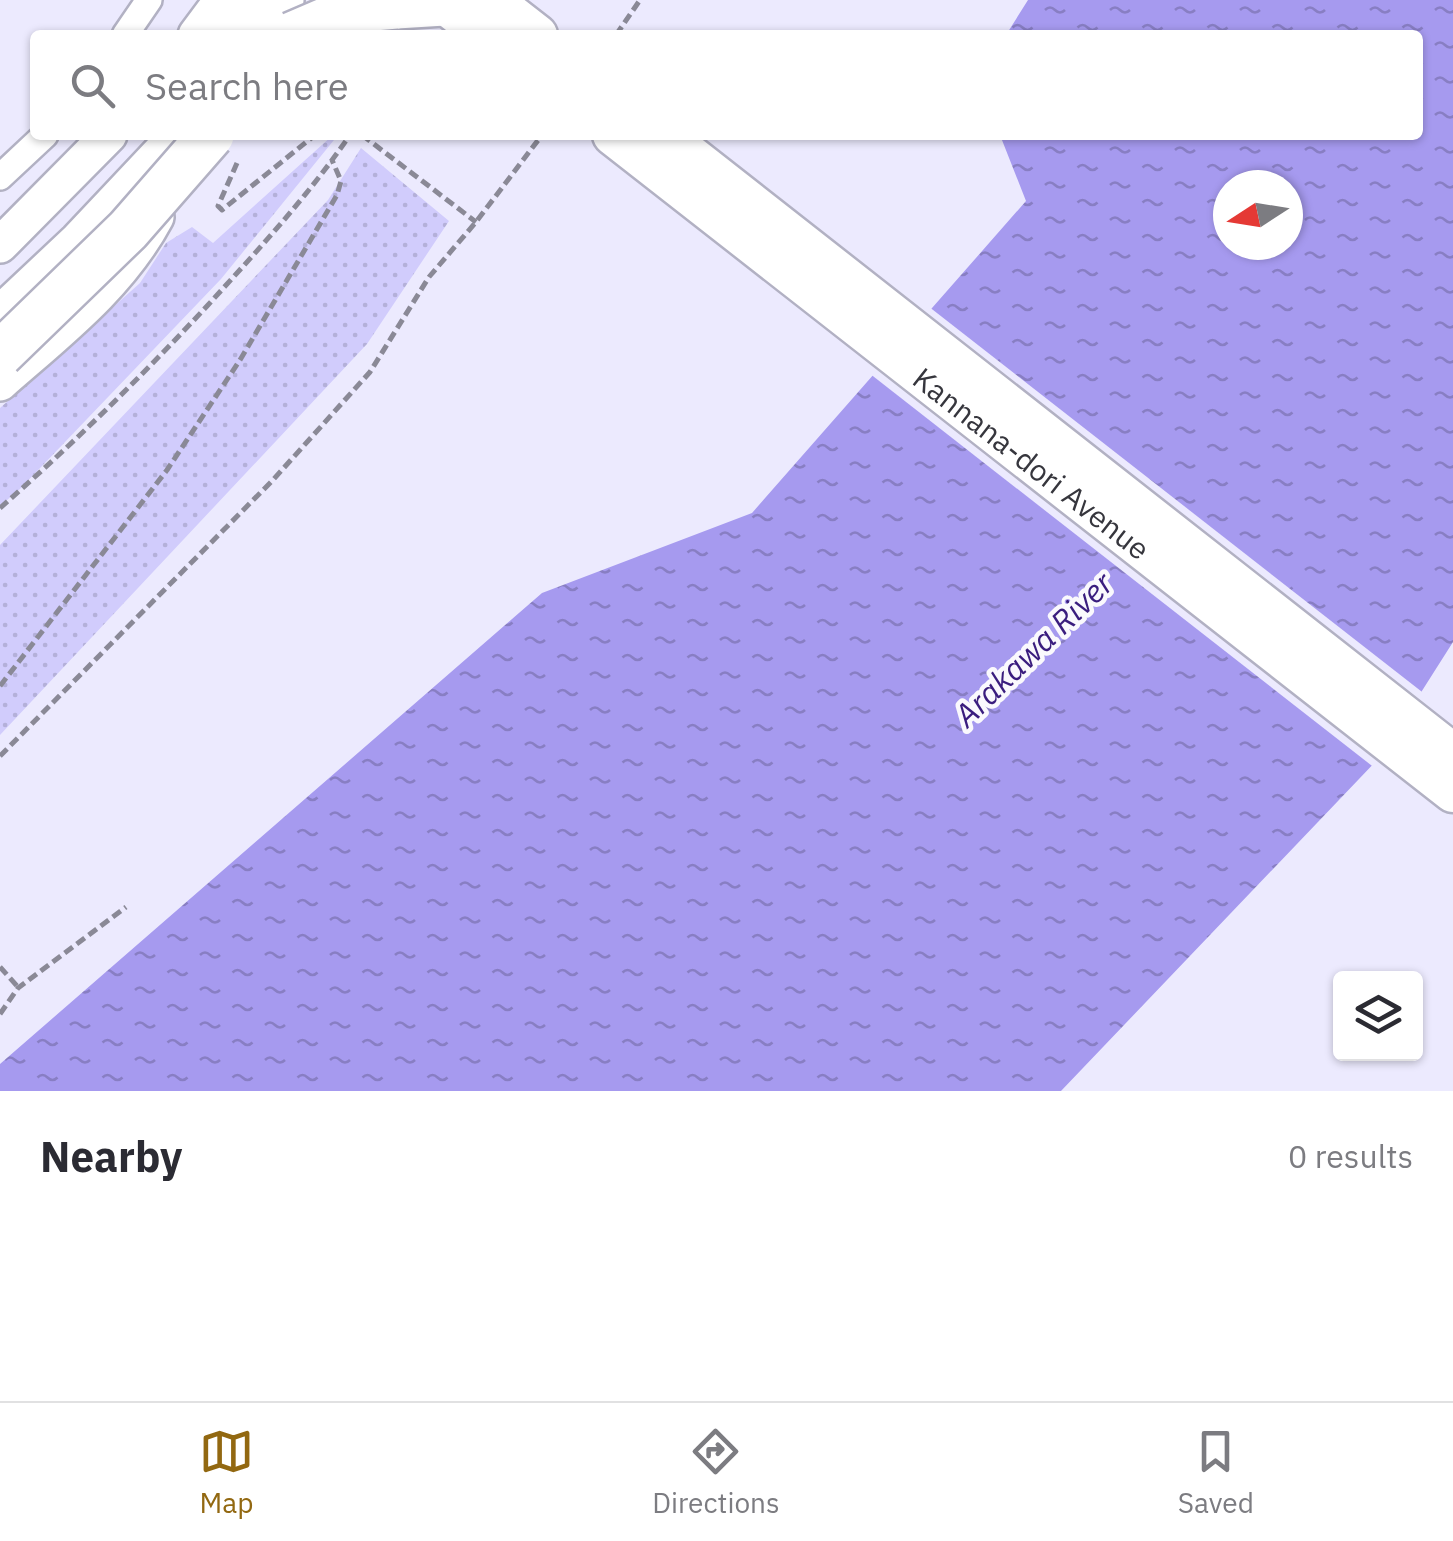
<!DOCTYPE html>
<html lang="en">
<head>
<meta charset="utf-8">
<style>
	:root { --surface:#fff; --page:#f7f7f7; --text:#2b2b33; --muted:#7c7c81; --line:#e1e1e2; --accent:#926811 }
	body { margin:0; font-family:"IBM Plex Sans",sans-serif; background:var(--page); color:var(--text) }
	.controls { position:absolute; right:30px; bottom:30px; display:grid; overflow:hidden; border-radius:10px; box-shadow:0 2px 8px #0004 }
	.controls button { width:90px; height:90px; display:grid; place-items:center; padding:0; border:0; border-bottom:2px solid var(--line); background:var(--surface); color:var(--text); font:50px sans-serif }
	.compass { position:absolute; left:1213px; top:170px; width:90px; height:90px; border-radius:50%; background:var(--surface); box-shadow:0 2px 8px #0004; rotate:258deg }
	.list { margin:0; padding:0; list-style:none }
	h2 { display:flex; justify-content:space-between; align-items:center; height:130px; margin:0; padding:0 40px; font-size:42px }
	h2 small { font-size:32px; font-weight:400; color:var(--muted) }
	.icon { flex:none; width:55px; height:55px; fill:none; stroke:currentColor; stroke-width:2; stroke-linecap:round; stroke-linejoin:round }
	.map { position:relative; flex:none; width:1453px; height:1091px; overflow:hidden }
	.search { position:absolute; background:var(--surface); box-shadow:0 2px 8px #0004; left:30px; right:30px; top:30px; height:110px; display:flex; align-items:center; gap:25px; box-sizing:border-box; padding:0 35px; border-radius:10px; color:var(--muted); font-size:38px }
	.sheet { height:310px; background:var(--surface) }
	nav { display:flex; justify-content:space-around; align-items:center; box-sizing:border-box; height:140px; border-top:2px solid var(--line); background:var(--surface); font-size:28px; color:var(--muted) }
	nav a { display:grid; justify-items:center; gap:5px }
	nav .on { color:var(--accent) }
	.map>svg:first-child { display:block }
	.grass { fill:url(#grass-dots) }
	.water { fill:url(#water-ripples); fill-rule:evenodd }
	.pier { fill:#eceafe }
	.lines { fill:none; stroke-linecap:round; stroke-linejoin:round }
	.street-casing { stroke:#b2b1c3; stroke-width:30 }
	.secondary-casing { stroke:#b2b1c3; stroke-width:40 }
	.primary-casing { stroke:#b2b1c3; stroke-width:45 }
	.highway-casing { stroke:#b2b1c3; stroke-width:50 }
	.path { stroke:#8a8996; stroke-width:5; stroke-dasharray:10 5; stroke-linecap:butt }
	.street { stroke:#fff; stroke-width:25 }
	.secondary { stroke:#fff; stroke-width:35 }
	.primary { stroke:#fff; stroke-width:40 }
	.highway { stroke:#fff; stroke-width:45 }
	.highway-bridge-casing { stroke:#b2b1c3; stroke-width:50; stroke-linecap:butt }
	.highway-bridge { stroke:#fff; stroke-width:45 }
	.labels { text-anchor:middle; dominant-baseline:central; stroke-width:9; stroke-linejoin:round; paint-order:stroke }
	.street-label { font-size:30px; fill:#36363d; stroke:#faf9fd }
	.water-label { font-size:32px; font-style:italic; fill:#3a1d7e; stroke:#faf9fd }
</style>
</head>
<body>
<div class="map">
<svg width="1453" height="1091" viewBox="0 0 1453 1091">
	<defs>
		<pattern id="grass-dots" width="8" height="8" patternUnits="userSpaceOnUse" patternTransform="scale(2.5)"><rect width="8" height="8" fill="#d1ccfc"/><path d="M2 2h.1M6 6h.1" fill="none" stroke="#b4b0d9" stroke-width="1.8" stroke-linecap="round"/></pattern>
		<pattern id="water-ripples" width="26" height="14" patternUnits="userSpaceOnUse" patternTransform="scale(2.5)"><rect width="26" height="14" fill="#a69aef"/><path d="M2 4q2-2 4 0t4 0M15 11q2-2 4 0t4 0" fill="none" stroke="#887ec3"/></pattern>
	</defs>
	<rect width="100%" height="100%" fill="#eceafe"/>
	<!-- grass -->
	<g class="grass">
		<path d="M333 135H338L221 279 20 489 0 506V408L140 283 166 243 192 227 213 243Z"/>
		<path d="M361 148 449 221 367 344 0 735V545L328 200Z"/>
	</g>
	<!-- water -->
	<path class="water" d="M1028 0H1453V642L1380 757 1061 1091H0V1064L542 593 752 513 1026 201 1000 135H1418V35H1006ZM1228 185H1288V245H1228Z"/>
	<!-- pier -->
	<path class="pier" d="M928 306 1426 695 1376 769 869 373Z"/>
	<g class="lines">
		<defs>
			<g id="street">
				<path d="M125 35 149 0"/>
				<path d="M0 177 45 135"/>
			</g>
			<g id="secondary">
				<path d="M196 35 222 0"/>
				<path d="M260 35 286 0"/>
				<path d="M0 245 109 135"/>
				<path d="M0 383C58 332 119 286 156 217"/>
			</g>
			<g id="primary">
				<path d="M440 0 485 35"/>
				<path d="M492 0 537 35"/>
				<path id="s1" d="M613 135 1453 792"/>
				<path d="M664 135 1453 754"/>
			</g>
			<g id="highway">
				<path d="M396 6 444 3"/>
				<path d="M230 35 257 0"/>
				<path d="M0 320 81 244 179 140"/>
			</g>
		</defs>
		<!-- street casing -->
		<use href="#street" class="street-casing"/>
		<!-- secondary casing -->
		<use href="#secondary" class="secondary-casing"/>
		<!-- primary casing -->
		<use href="#primary" class="primary-casing"/>
		<!-- highway casing -->
		<use href="#highway" class="highway-casing"/>
		<!-- path -->
		<g class="path">
			<path d="M616 35 640 0"/>
			<path d="M362 135 476 222"/>
			<path d="M237 163 218 206 222 210 315 135"/>
			<path d="M0 508C73 444 142 376 208 305 258 250 308 196 350 135"/>
			<path d="M0 686 167 470 240 360 337 195 341 181 332 160"/>
			<path d="M0 756 272 481 370 372 429 277 476 222 542 135"/>
			<path d="M0 967 18 987"/>
			<path d="M0 1014 18 988 126 907"/>
		</g>
		<!-- street -->
		<use href="#street" class="street"/>
		<!-- secondary -->
		<use href="#secondary" class="secondary"/>
		<!-- primary -->
		<use href="#primary" class="primary"/>
		<!-- highway -->
		<use href="#highway" class="highway"/>
		<defs>
			<g id="highway-bridge">
				<path d="M292 35 350 10 396 6"/>
				<path d="M0 354 128 230 211 135"/>
			</g>
		</defs>
		<!-- highway-bridge casing -->
		<use href="#highway-bridge" class="highway-bridge-casing"/>
		<!-- highway-bridge -->
		<use href="#highway-bridge" class="highway-bridge"/>
	</g>
	<g class="labels">
		<!-- street labels -->
		<g class="street-label">
			<text stroke="none"><textPath href="#s1" startOffset="532">Kannana-dori Avenue</textPath></text>
		</g>
		<!-- water labels -->
		<g class="water-label">
			<text transform="translate(1033 649) rotate(-44)">Arakawa River</text>
		</g>
	</g>
</svg>
<div class="controls">
<button><svg class="icon" aria-label="layers" viewBox="0 0 24 24"><path d="M12 4l9 5-9 5-9-5zM3 14l9 5 9-5"/></svg></button>
</div>
<svg class="compass" viewBox="-18 -18 36 36"><path d="M0-13l5 13h-10z" fill="#e53935"/><path d="M0 13l5-13h-10z" fill="#7c7c81"/></svg>
<div class="search"><svg class="icon" aria-label="search" viewBox="0 0 24 24"><circle cx="10" cy="10" r="6"/><path d="M15 15l6 6"/></svg>Search here</div>
</div>
<section class="sheet">
<h2>Nearby<small>0 results</small></h2>
<ul class="list">
</ul>
</section>
<nav>
<a class="on"><svg class="icon" aria-label="map" viewBox="0 0 24 24"><path d="M3 6l6-2 6 2 6-2v14l-6 2-6-2-6 2zM9 4v14M15 6v14"/></svg>Map</a>
<a><svg class="icon" aria-label="directions" viewBox="0 0 24 24"><path d="M12 3l9 9-9 9-9-9zM9 14v-3h6M13 9l2 2-2 2"/></svg>Directions</a>
<a><svg class="icon" aria-label="saved" viewBox="0 0 24 24"><path d="M7 4h10v16l-5-4-5 4z"/></svg>Saved</a>
</nav>
</body>
</html>
